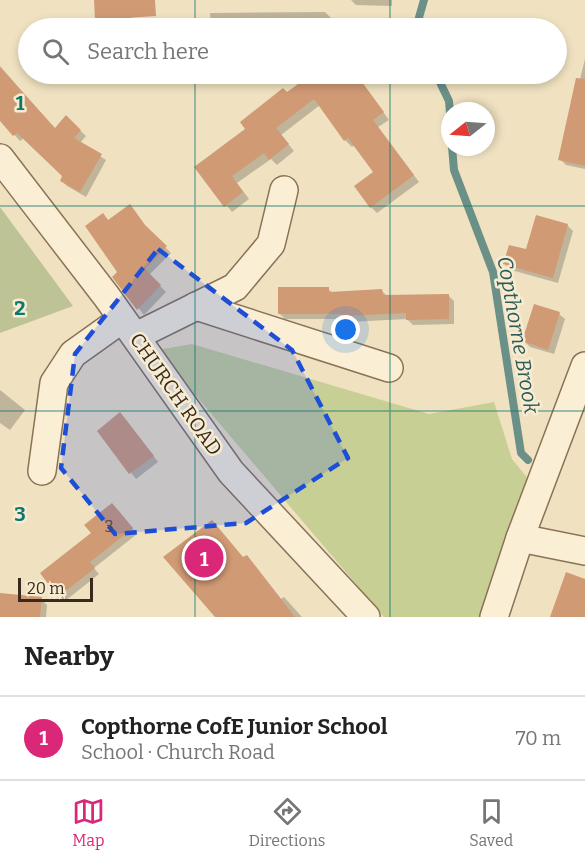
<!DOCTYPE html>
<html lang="en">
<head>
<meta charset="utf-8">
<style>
	:root { --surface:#fff; --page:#f6f6f6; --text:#222; --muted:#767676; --line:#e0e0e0; --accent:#db2777 }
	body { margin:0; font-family:Bitter,serif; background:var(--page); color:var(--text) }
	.compass { position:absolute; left:441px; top:102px; width:54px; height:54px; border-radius:50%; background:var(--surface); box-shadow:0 3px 9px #0003; rotate:253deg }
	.scale { position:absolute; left:18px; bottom:15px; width:75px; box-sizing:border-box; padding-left:6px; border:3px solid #392a1d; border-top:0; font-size:16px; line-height:21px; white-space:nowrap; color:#392a1d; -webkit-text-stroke:4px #f7ecd1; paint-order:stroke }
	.you { position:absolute; left:346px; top:330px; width:21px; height:21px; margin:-15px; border:4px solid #fff; border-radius:50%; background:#1a73e8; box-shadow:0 0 0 9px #1a73e833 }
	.badge { display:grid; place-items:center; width:39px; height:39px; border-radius:50%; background:var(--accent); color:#fff; font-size:20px; font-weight:700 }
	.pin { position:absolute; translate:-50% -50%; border:3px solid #fff; box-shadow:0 2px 6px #0006 }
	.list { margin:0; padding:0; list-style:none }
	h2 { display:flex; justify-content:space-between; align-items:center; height:78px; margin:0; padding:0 24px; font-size:26px }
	h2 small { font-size:20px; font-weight:400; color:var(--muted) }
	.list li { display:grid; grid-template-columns:39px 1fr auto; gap:18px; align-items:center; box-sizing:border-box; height:84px; padding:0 24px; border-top:2px solid var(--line) }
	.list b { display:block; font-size:22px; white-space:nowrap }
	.list p { margin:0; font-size:20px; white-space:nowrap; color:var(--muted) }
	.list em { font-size:20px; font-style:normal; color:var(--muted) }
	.icon { flex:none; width:33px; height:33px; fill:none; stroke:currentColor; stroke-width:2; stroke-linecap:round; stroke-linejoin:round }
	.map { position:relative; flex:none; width:585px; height:617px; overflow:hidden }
	.search { position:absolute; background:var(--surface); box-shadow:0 3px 9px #0003; left:18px; right:18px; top:18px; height:66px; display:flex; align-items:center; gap:15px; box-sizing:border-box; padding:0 21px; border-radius:33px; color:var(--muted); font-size:22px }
	.sheet { height:162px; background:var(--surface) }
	nav { display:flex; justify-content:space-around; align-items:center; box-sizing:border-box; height:84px; border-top:2px solid var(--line); background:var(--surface); font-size:16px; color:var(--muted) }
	nav a { display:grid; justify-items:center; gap:3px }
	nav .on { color:var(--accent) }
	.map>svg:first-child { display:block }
	.green { fill:#c8cf94 }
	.cemetery { fill:#bdc394 }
	.shadow { fill:#0003 }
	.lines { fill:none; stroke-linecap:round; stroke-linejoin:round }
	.stream { stroke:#6a9087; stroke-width:8 }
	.building { fill:#d09a75 }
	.minor-casing { stroke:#8a7257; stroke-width:30 }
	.minor { stroke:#faefd4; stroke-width:27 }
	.marked { fill:#1d4ed8; fill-opacity:0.2; stroke:#1d4ed8; stroke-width:4.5; stroke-dasharray:12 8; stroke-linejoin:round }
	.grid { fill:none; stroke:#0f766e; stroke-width:1.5; stroke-opacity:0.55 }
	.labels { text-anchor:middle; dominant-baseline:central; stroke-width:5; stroke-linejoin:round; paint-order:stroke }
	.number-label { font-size:16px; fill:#5f4633 }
	.street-label { font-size:20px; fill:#392a1d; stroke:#f7ecd1 }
	.water-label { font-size:21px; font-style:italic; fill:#2b5a57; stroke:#f7ecd1 }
	.grid-label { font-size:20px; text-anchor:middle; font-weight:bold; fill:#0f766e; stroke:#f7ecd1; stroke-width:5; stroke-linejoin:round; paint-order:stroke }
</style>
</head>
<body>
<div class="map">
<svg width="585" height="617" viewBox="0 0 585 617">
	<rect width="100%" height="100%" fill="#f0e2c1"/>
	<!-- green -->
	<path class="green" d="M192 344 429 414 494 402 512 459 529 480 480 617H384L157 350Z"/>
	<!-- cemetery -->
	<path class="cemetery" d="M0 207 73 306 0 333Z"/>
	<!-- shadow -->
	<g class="shadow">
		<path d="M95 0H131L132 23 102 25 96 19Z"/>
		<path d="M351 0H392V6L356 5Z"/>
		<path d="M325 12 331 18V28H211L210 13Z"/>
		<path d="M585 59V169L566 165 560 159Z"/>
		<path d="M0 66 55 129 66 117 86 136 80 143 106 160 86 197 67 186 61 180 64 176 24 138 20 141 0 119Z"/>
		<path d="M125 74H210V77L178 79 173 75 129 77Z"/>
		<path d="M315 74H356L389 120 378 127 419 182 377 213 371 207 375 172 355 145 352 147 345 140 320 105 281 135 294 151 277 165 271 159 237 183 249 199 232 212 196 167 248 130 287 94Z"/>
		<path d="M130 206 150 232 171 253 149 275 166 292 144 315 114 277 119 272 103 215 109 221Z"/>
		<path d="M567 225 573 231 558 283 511 270 505 264Z"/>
		<path d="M328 289 333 293 382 291 387 296 448 295 454 301V324L413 325 407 319 349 322 347 319H285L279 313Z"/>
		<path d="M559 314 565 319 554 354 530 347 524 341Z"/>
		<path d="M0 390 25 410 10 430 0 423Z"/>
		<path d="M126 420 158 462 136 479 99 431Z"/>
		<path d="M118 510 137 534 94 568 99 574 65 601 59 596 93 533Z"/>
		<path d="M165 557H247L281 599 284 597 302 617H217Z"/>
		<path d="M0 595 41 599 47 605 46 617H0Z"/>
	</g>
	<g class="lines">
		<!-- stream -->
		<g class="stream">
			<path d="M416 28 424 0"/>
			<path d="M436 74 449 101 450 113"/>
			<path d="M452 147 454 170 493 272 521 453 528 460"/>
		</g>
	</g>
	<!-- building -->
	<g class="building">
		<path d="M94 0H155L156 16 95 20Z"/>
		<path d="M0 67 55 128 66 115 81 130 74 138 102 154 80 192 60 181 62 176 17 133 13 136 0 121Z"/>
		<path d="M312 74H356L384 112 373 120 414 175 370 208 354 186 373 172 348 138 344 141 314 99 276 128 289 144 269 160 264 153 232 176 243 192 224 207 194 167 245 129 240 122 283 88 287 92Z"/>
		<path d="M576 78 585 79V166L558 160Z"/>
		<path d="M130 204 145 225 167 246 145 269 161 285 137 310 112 277 117 272 85 226 103 213 108 220Z"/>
		<path d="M536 215 568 224 553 278 503 264 509 245 526 249Z"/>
		<path d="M278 287H329V292L382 289 383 295 449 294V319L406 320V313L342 316V314H278Z"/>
		<path d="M534 304 560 312 548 350 522 341Z"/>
		<path d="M120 412 154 456 129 474 97 431Z"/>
		<path d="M112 503 133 528 90 562 95 568 58 597 40 573 91 533 84 525Z"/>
		<path d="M212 520 243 557 247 555 295 617H215L163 557Z"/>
		<path d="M566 572 585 579V617H550Z"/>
		<path d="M0 593 42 597 40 617H0Z"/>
	</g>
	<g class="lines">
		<defs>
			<g id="minor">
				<path d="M0 158 107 297 231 472 366 617"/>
				<path d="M196 306 389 368"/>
				<path d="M136 336 235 287 271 244 284 190"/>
				<path d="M42 471 54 383 73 354 122 319"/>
				<path d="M520 538 585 551"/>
				<path d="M494 617 520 538 585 366"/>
			</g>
		</defs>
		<!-- minor casing -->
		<use href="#minor" class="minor-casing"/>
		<!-- minor -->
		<use href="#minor" class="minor"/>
	</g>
	<!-- marked area -->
	<path class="marked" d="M158 249 292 350 348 458 246 523 115 534 61 468 75 354Z"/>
	<!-- grid -->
	<path class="grid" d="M195 0V28M390 0V28M195 74V617M390 74V617M0 206H585M0 411H585"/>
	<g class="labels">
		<!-- number labels -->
		<g class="number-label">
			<text x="109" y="526">3</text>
		</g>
		<!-- street labels -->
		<g class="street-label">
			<text transform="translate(176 394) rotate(55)">CHURCH ROAD</text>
		</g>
		<!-- water labels -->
		<g class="water-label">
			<text transform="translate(518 335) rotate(80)">Copthorne Brook</text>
		</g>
	</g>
	<g class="grid-label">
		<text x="20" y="110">1</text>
		<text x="20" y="315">2</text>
		<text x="20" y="521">3</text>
	</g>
</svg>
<svg class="compass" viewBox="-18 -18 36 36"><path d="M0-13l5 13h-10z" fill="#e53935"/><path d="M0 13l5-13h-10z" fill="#767676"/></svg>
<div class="scale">20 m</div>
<div class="you"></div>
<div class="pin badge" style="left:204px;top:558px">1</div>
<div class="search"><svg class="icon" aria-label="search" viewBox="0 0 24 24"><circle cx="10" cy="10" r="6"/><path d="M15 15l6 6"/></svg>Search here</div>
</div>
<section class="sheet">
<h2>Nearby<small></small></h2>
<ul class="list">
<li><span class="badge">1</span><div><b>Copthorne CofE Junior School</b><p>School · Church Road</p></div><em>70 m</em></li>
</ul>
</section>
<nav>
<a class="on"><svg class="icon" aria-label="map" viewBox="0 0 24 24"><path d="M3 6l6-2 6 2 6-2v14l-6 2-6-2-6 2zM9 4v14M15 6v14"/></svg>Map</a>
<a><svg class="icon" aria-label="directions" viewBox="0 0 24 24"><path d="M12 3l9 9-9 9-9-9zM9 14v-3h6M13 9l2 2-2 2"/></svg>Directions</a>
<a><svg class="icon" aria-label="saved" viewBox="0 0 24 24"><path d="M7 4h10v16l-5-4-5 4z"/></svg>Saved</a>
</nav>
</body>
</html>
